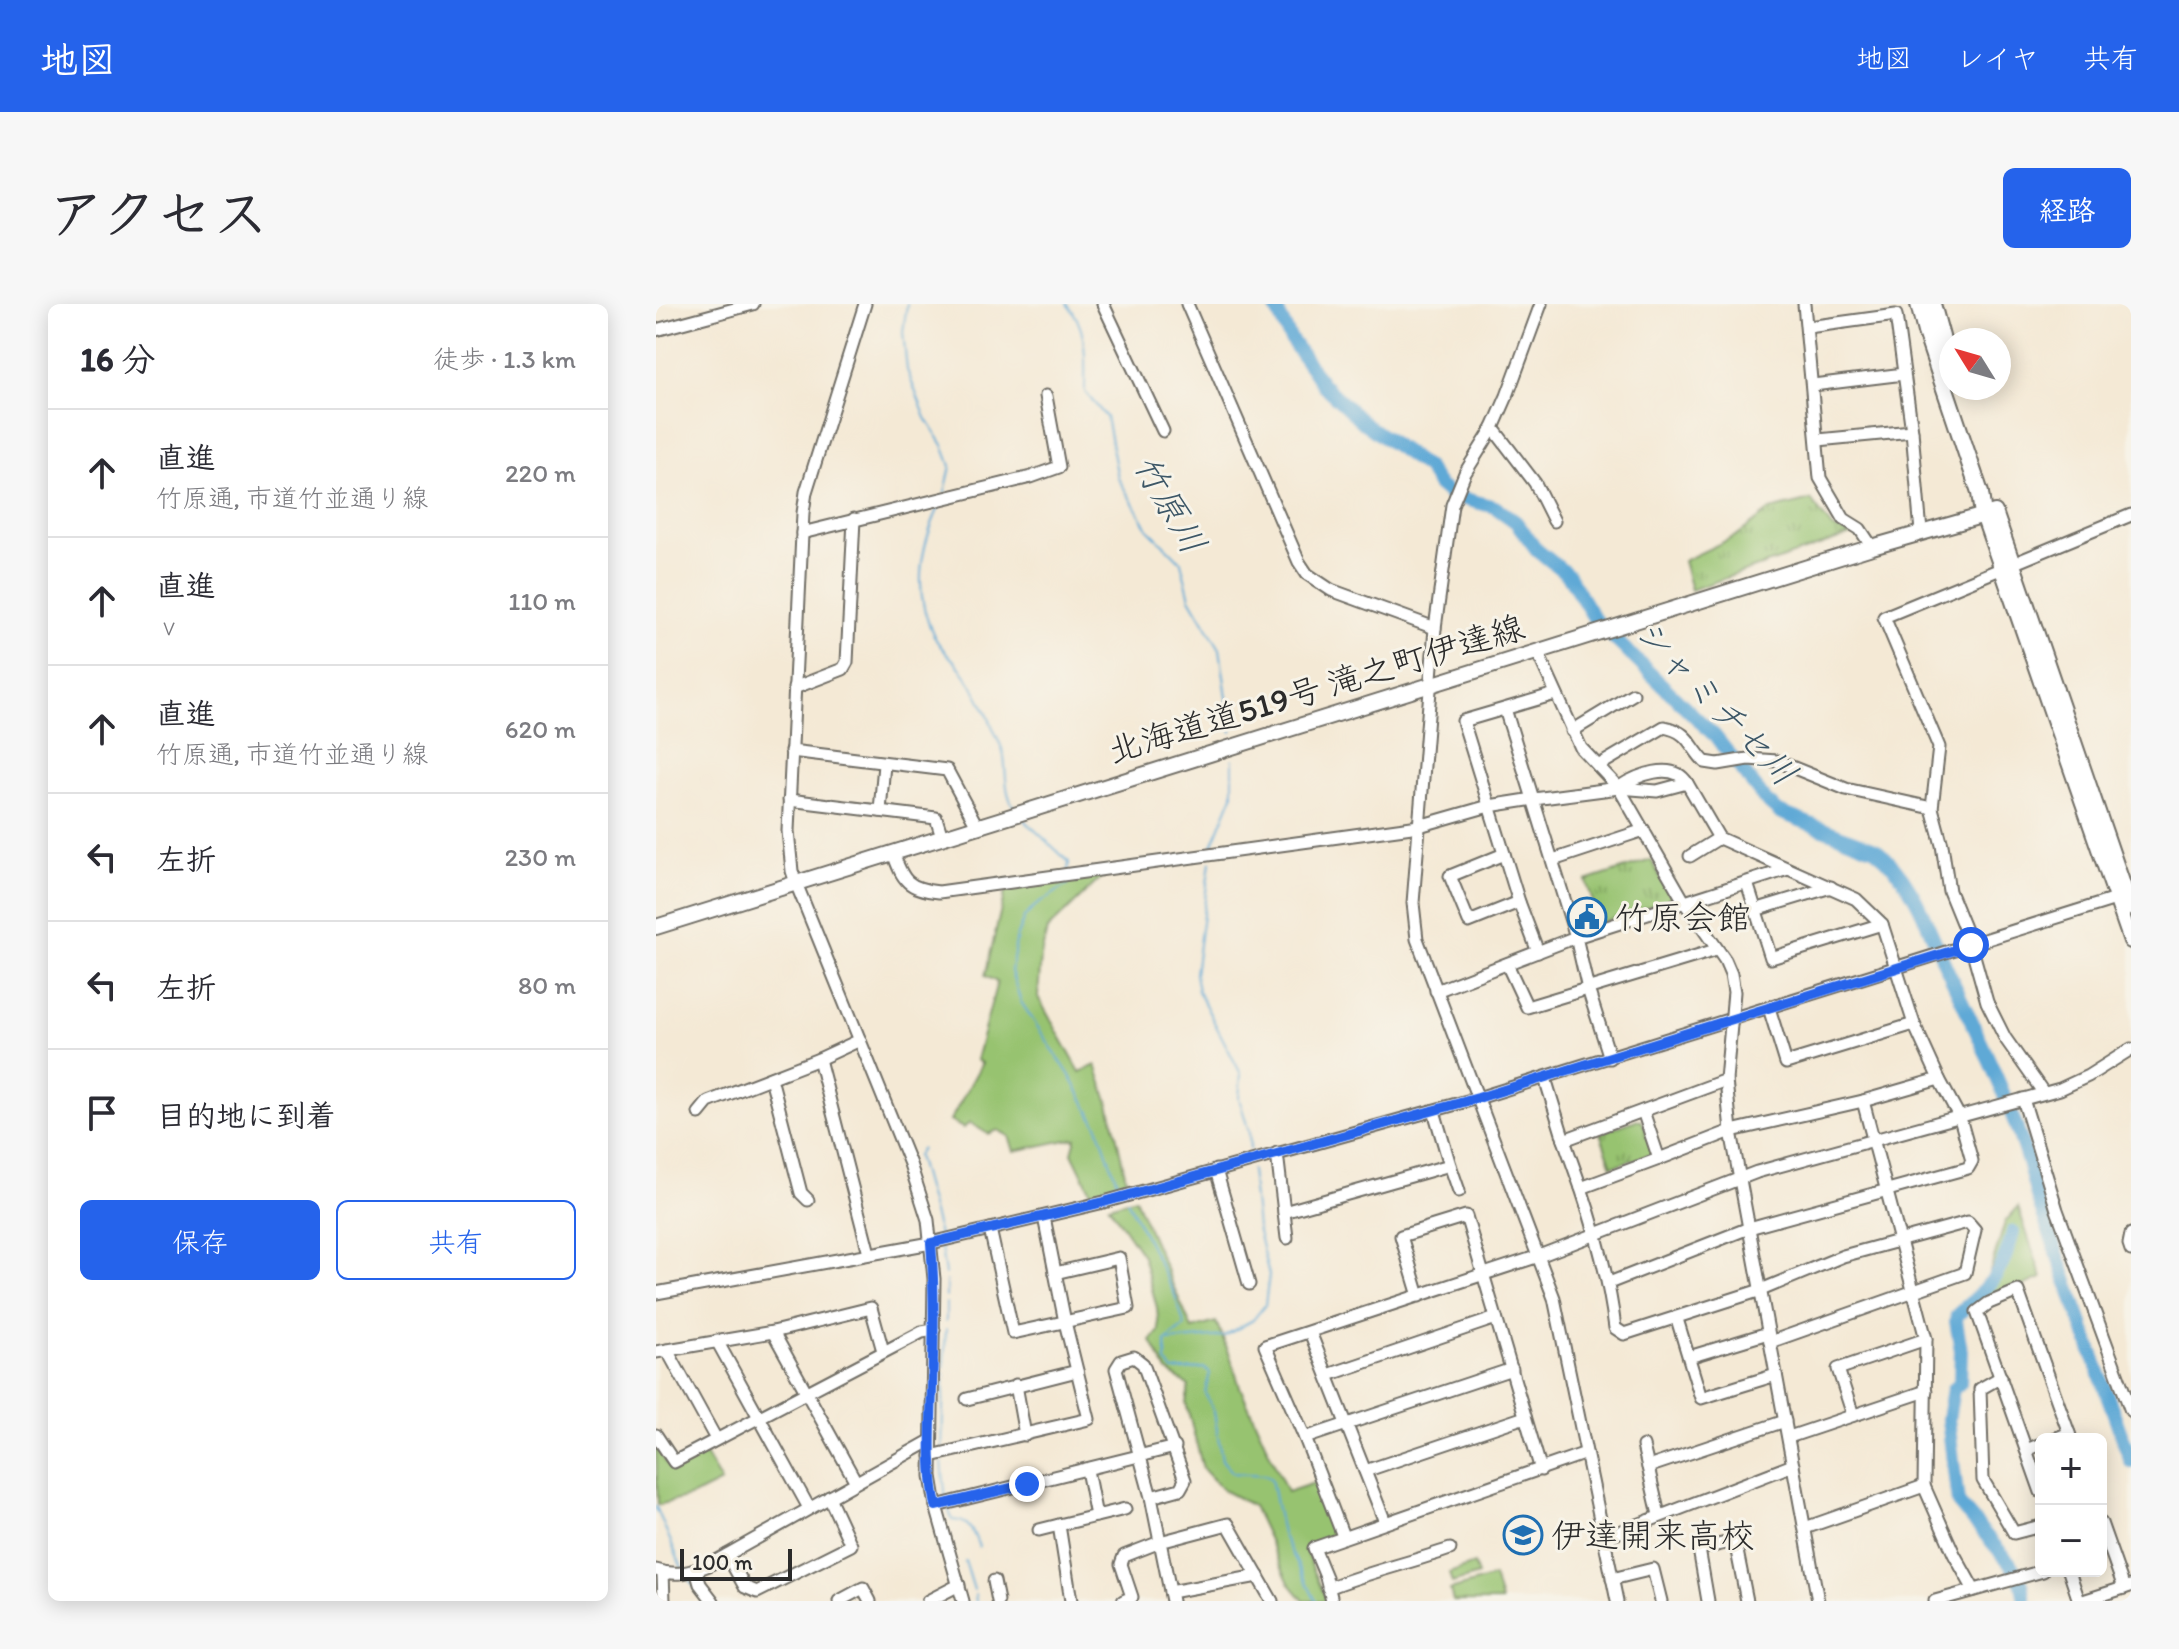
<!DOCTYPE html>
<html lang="ja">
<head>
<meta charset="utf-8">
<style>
	:root { --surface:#fff; --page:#f7f7f7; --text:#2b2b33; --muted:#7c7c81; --line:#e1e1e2; --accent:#2563eb }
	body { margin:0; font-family:Itim,"Klee One",sans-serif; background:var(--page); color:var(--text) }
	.controls { position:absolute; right:24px; bottom:24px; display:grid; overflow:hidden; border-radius:12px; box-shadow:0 4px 20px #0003 }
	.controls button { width:72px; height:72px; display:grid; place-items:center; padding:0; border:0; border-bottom:2px solid var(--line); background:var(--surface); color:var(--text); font:40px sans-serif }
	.compass { position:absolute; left:1283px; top:24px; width:72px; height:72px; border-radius:50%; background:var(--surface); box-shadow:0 4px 20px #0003; rotate:307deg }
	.scale { position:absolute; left:24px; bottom:20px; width:112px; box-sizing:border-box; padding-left:8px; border:4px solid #2b2b2b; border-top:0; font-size:22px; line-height:28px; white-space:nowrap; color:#2b2b2b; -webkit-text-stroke:6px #f7f3e8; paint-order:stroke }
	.stop { position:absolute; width:24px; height:24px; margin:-18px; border:6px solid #2563eb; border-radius:50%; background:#fff }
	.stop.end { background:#2563eb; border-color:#fff; box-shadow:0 2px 8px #0008 }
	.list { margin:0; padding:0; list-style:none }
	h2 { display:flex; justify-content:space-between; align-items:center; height:104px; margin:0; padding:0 32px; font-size:34px }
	h2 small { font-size:26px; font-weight:400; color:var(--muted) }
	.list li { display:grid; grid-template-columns:52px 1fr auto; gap:24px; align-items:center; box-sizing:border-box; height:128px; padding:0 32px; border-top:2px solid var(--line) }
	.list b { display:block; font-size:30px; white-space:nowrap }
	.list p { margin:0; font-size:26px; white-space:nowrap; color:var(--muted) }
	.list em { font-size:26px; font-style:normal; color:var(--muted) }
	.actions { display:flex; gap:16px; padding:24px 32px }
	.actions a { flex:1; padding:18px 0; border:2px solid var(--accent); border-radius:12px; text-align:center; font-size:28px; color:var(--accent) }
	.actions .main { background:var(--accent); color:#fff }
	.icon { flex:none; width:44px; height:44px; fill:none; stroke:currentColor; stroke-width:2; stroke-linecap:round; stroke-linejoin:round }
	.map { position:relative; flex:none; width:1475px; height:1297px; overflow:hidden; border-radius:12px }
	header { display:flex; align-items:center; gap:48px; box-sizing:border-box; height:112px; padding:0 40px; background:var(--accent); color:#fff }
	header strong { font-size:38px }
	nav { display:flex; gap:44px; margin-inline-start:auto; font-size:28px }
	.intro { display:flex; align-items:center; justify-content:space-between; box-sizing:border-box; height:192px; padding:0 48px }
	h1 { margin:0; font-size:56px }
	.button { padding:20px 36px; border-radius:12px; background:var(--accent); color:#fff; font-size:28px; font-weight:700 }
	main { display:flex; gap:48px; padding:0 48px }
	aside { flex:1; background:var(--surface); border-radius:12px; box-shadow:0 4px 20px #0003 }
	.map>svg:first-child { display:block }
	.grass { fill:url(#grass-tufts); stroke:#61774e; stroke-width:2 }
	.green { fill:#97c370; stroke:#61774e; stroke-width:2 }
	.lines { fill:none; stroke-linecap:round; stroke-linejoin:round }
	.stream { stroke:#5ea9d6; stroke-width:2 }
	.river { stroke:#5ea9d6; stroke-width:14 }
	.minor-casing { stroke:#716e66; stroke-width:15 }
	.major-casing { stroke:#716e66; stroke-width:18 }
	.highway-casing { stroke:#716e66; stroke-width:20 }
	.minor { stroke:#fff; stroke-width:11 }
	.major { stroke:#fff; stroke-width:14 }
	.highway { stroke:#fff; stroke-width:16 }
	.route { stroke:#2563eb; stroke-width:10 }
	.labels { text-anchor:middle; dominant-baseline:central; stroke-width:6; stroke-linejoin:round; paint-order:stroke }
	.street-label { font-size:34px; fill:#2b2b2b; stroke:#f7f3e8 }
	.poi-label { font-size:34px; fill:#2b2b2b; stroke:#f7f3e8; text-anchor:start }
	.water-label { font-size:36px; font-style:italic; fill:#3d5767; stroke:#f7f3e8 }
</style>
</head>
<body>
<header>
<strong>地図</strong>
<nav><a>地図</a><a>レイヤ</a><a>共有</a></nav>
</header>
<div class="intro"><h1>アクセス</h1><a class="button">経路</a></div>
<main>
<aside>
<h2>16 分<small>徒歩 · 1.3 km</small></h2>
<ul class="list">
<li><svg class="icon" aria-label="ahead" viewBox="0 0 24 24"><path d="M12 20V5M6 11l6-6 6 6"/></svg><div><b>直進</b><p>竹原通, 市道竹並通り線</p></div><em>220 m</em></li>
<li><svg class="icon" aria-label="ahead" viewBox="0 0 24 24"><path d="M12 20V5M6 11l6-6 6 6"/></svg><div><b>直進</b><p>ｖ</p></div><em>110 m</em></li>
<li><svg class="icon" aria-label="ahead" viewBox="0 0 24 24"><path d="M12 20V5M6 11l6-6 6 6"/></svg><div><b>直進</b><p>竹原通, 市道竹並通り線</p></div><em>620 m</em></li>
<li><svg class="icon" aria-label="left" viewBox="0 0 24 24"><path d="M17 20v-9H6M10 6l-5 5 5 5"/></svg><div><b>左折</b></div><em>230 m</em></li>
<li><svg class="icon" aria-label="left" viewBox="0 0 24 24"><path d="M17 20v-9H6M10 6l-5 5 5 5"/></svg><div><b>左折</b></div><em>80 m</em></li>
<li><svg class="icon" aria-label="arrive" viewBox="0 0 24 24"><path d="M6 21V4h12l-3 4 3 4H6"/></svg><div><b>目的地に到着</b></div></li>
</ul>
<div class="actions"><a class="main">保存</a><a>共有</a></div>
</aside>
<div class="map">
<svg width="1475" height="1297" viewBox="0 0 1475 1297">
	<defs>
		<pattern id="grass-tufts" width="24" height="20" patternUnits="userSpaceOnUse" patternTransform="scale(2)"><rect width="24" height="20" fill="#97c370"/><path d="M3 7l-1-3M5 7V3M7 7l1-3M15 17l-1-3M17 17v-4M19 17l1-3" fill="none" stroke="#7b9f5c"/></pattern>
	</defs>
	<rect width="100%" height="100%" fill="#f7f3e8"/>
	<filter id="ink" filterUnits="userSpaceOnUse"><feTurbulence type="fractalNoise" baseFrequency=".0125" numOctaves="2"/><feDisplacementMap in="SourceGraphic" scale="16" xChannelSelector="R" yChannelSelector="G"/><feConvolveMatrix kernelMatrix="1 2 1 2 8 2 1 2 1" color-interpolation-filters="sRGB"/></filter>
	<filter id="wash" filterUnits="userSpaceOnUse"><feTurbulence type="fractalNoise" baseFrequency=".006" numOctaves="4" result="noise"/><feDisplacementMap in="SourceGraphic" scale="32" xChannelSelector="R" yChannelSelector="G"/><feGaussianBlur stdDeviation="1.8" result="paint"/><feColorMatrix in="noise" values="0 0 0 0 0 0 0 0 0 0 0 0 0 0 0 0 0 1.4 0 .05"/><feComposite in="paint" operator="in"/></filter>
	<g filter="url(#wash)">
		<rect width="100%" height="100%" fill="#f4e9d5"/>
		<!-- grass -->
		<g class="grass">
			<path d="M1155 196 1176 224 1195 231 1035 286 1027 257 1080 232 1114 206Z"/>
			<path d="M995 556 1015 592 1012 596 944 619 930 577Z"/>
			<path d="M980 816 986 817 997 846 994 851 956 862 944 829Z"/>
		</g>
		<!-- green -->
		<g class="green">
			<path d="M449 570 391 626 385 651 382 693 424 768 440 761 454 803 471 879 435 888 416 849 420 834 358 847 353 832 342 826 332 830 314 819 307 824 294 817 326 759 320 756 341 678 329 672 349 588 364 580Z"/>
			<path d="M479 894 536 1025 560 1018 574 1051 584 1083 631 1188 661 1178 682 1232 649 1246 671 1297H648L633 1279 597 1202 567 1186 547 1165 530 1099 533 1082 511 1067 495 1037 503 1027 501 1004 487 952 453 902Z"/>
			<path d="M1362 903 1386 974 1327 999 1318 989 1333 971 1349 918Z"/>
			<path d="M0 1143 14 1165 47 1147 65 1178 37 1192 2 1201Z"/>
			<path d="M818 1260 822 1271 796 1279 793 1269Z"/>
			<path d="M838 1273 845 1297H797L794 1286Z"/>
		</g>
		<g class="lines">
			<!-- stream -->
			<g class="stream">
				<path d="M251 0 247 28 251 66 270 114 287 141 295 162 289 188"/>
				<path d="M411 0C433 24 429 58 429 88L450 113 462 174 493 226 525 258 534 294 564 345 576 428"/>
				<path d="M284 201C264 244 256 287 278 332 284 345 296 353 305 365 319 383 329 403 337 424 341 434 347 443 348 453 351 473 348 490 360 506"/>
				<path d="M366 514 413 558 412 567"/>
				<path d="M556 542 577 491V455"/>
				<path d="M554 558 539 670 542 687 585 770 583 794 593 828 594 845"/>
				<path d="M412 574 411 581 379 602 368 614 361 631 355 667 365 698 413 770 442 823 464 886"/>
				<path d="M265 844 261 852 283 931"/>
				<path d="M471 896 518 989 529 1022 511 1036"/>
				<path d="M285 944 289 970"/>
				<path d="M290 993V977"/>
				<path d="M290 1017V999"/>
				<path d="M510 1037V1058L517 1067 548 1064 554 1069 549 1089 558 1108 566 1156 577 1169 609 1171 615 1175 626 1230 660 1297"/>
				<path d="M512 1037 568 1032 597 1016 609 1001 613 971 601 924 595 866"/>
				<path d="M288 1064 290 1025"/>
				<path d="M286 1144 288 1069"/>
				<path d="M286 1158 290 1197"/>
				<path d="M0 1203 26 1264"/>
				<path d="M293 1206 296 1216C314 1216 317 1228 323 1243"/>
				<path d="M309 1257 318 1286"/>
				<path d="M31 1273 48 1297"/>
				<path d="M319 1291 320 1297"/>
			</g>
			<!-- river -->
			<g class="river">
				<path d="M618 0 634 34 667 81 708 119 771 164 782 181 794 191 839 203 860 218 881 246 912 271 939 316 1059 432 1110 497 1123 508 1219 545C1257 573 1272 624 1291 665 1325 738 1363 813 1381 893L1475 1158"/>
				<path d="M1357 928C1347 971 1332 983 1301 1011L1300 1017 1305 1046 1304 1079 1297 1085 1292 1115 1302 1199 1354 1259 1366 1280 1369 1297"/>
			</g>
		</g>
	</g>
	<g filter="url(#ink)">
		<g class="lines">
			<defs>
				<g id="minor">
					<path d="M209 0 150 188 147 209 132 527 136 567 140 579 254 860 272 916 278 975 275 1172 280 1202 307 1297"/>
					<path d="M447 0 507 127"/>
					<path d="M531 0 643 258 651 270 675 286 779 324"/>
					<path d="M885 0 851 92 837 124 809 169 796 201 779 324 757 599 761 635 898 994 961 1297"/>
					<path d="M1148 0 1164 174 1188 215 1204 225 1216 243"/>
					<path d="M1152 23 1240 11 1256 127 1265 228"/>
					<path d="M0 26 97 0"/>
					<path d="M1157 81 1248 70"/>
					<path d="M837 124 879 179 898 217"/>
					<path d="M1162 136 1256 127"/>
					<path d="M146 229 375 173 403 163 390 92"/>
					<path d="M881 347 925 444 963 484 1029 599 1069 656 1075 670 1078 688 1070 776 1075 827 1162 1297"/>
					<path d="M138 384 187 365 191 358 198 215"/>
					<path d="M849 405 920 633 932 685 954 754"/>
					<path d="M916 427 977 390"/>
					<path d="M135 447 291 466 321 522"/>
					<path d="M942 462 1008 423C1034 428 1033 442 1049 458L1062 460 1092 455 1121 457 1190 485 1276 504"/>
					<path d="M963 483C980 472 1017 456 1031 479"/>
					<path d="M133 496 280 514 286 533"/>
					<path d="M224 507 228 460"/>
					<path d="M237 549C247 577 252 585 283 588L763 522 833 502 878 495 963 484 1001 487 1031 479 1063 534 1200 595 1226 620 1258 720 1130 759 1113 704"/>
					<path d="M848 550 794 572 813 618 863 598"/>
					<path d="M1034 552 1063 534"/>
					<path d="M897 556 988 526"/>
					<path d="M1091 579 1115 654 1226 620"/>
					<path d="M1099 606 1175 583"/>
					<path d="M882 648 863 598 807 417 899 390"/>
					<path d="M851 660 871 703 1060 646"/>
					<path d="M780 687 920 633 1132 565"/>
					<path d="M163 755 213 949"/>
					<path d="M115 774 145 889 152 896"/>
					<path d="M889 774 908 836 1070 776"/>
					<path d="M1387 788 1349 734 1331 698 1315 641 1293 587 1286 541 1276 504 1283 443 1228 313 1475 211"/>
					<path d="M1367 795 1401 906 1475 1107"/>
					<path d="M1207 797 1270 1035 1268 1182 1298 1250 1318 1286"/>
					<path d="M987 807 1003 855 1075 827 1207 797 1283 775 1258 720"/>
					<path d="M43 809 52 798 163 755 204 736"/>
					<path d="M908 836 925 884"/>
					<path d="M621 849 631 934"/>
					<path d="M1003 855 925 884C941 931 953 975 959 1024L968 1030 1105 986 1187 952 1312 918 1319 926 1309 969 1114 1038"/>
					<path d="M794 861 803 887"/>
					<path d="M560 866 593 980"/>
					<path d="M628 908 794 861 778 807"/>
					<path d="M334 925 357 1029 472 1004 463 954 399 969"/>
					<path d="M1475 930 1473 940 1475 946"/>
					<path d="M953 979 1093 924 1312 864 1316 857 1304 814 1283 775"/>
					<path d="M0 989 275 939 448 898 822 794 1466 593"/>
					<path d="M763 992 745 932 810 912 885 1166"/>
					<path d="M1021 1015 1045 1094 1120 1071"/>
					<path d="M117 1028 200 1178"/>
					<path d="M654 1028 729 1218"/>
					<path d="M61 1037 153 1204"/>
					<path d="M11 1046 60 1135"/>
					<path d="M0 1048 117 1028 215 1004 227 1047"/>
					<path d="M1033 1053 1112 1029"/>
					<path d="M672 1071 840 1014"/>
					<path d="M1345 1073 1324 1085 1327 1176 1358 1229 1385 1222"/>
					<path d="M360 1081 369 1131"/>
					<path d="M311 1095 421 1067"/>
					<path d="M1197 1111 1182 1065 1270 1035"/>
					<path d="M0 1131 18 1158 266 1028 278 1026"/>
					<path d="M1133 1133 1270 1087"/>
					<path d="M649 1134 856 1065"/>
					<path d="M1398 1135 1413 1129"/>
					<path d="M987 1142 992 1163"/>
					<path d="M1370 1146 1385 1140"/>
					<path d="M275 1152 433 1115 409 1018 388 913"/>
					<path d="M431 1166 440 1212"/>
					<path d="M709 1167 869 1113"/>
					<path d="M1385 1188 1321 1008 1333 999 1362 987 1415 1135"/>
					<path d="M495 1193 524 1185 529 1176 487 1060 478 1053 465 1057 460 1065 495 1193 516 1297"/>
					<path d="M280 1202 519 1143"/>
					<path d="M1003 1211 992 1163 1129 1117"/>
					<path d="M1445 1219 1468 1284"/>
					<path d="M1149 1224 1268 1182"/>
					<path d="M383 1226 403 1221"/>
					<path d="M687 1232 649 1134 609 1042 883 952 1101 868 1404 785 1432 772 1475 745"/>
					<path d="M948 1234 1137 1161"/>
					<path d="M71 1251 89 1283 101 1288 195 1241 173 1193"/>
					<path d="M0 1266C20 1273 35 1268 53 1261L274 1137"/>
					<path d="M40 1266 44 1280 57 1297"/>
					<path d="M1413 1267 1423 1297"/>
					<path d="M7 1268 8 1297"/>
					<path d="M956 1275 997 1265 1005 1297"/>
					<path d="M338 1277 342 1297"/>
					<path d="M672 1284C713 1268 753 1259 794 1245"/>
					<path d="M514 1288 602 1272"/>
					<path d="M183 1297 207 1284 214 1297"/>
					<path d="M272 1297 303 1281"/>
					<path d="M415 1297 403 1221 469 1205"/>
					<path d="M467 1297 476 1293 465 1260 468 1252 504 1238 572 1220 616 1297"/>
					<path d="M676 1297 670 1273 658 1244 930 1149"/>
					<path d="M1052 1297 1043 1245 1079 1237 1091 1297"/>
					<path d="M1279 1297 1387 1267"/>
					<path d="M1427 1297 1474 1282"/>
				</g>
				<g id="major">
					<path d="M1327 211 1475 637"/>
					<path d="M0 623 1216 243 1339 208 1475 604"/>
				</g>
				<g id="highway">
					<path d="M1263 0 1270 28 1324 189 1327 211"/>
					<path d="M1276 0 1295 69"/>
				</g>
			</defs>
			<!-- minor casing -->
			<use href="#minor" class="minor-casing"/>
			<!-- major casing -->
			<use href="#major" class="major-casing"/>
			<!-- highway casing -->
			<use href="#highway" class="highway-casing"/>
			<!-- minor -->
			<use href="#minor" class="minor"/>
			<!-- major -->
			<use href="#major" class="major"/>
			<!-- highway -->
			<use href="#highway" class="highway"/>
		</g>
	</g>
	<g class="lines" filter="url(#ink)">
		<!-- route -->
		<path class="route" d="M371 1180 280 1202C272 1163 275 1123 276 1083 278 1035 279 988 275 939L448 898 822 794 1315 641"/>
	</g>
	<!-- icons -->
	<defs>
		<symbol id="civic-ring" viewBox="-11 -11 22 22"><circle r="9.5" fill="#f7f3e8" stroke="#1f6fb2" stroke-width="1.5"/><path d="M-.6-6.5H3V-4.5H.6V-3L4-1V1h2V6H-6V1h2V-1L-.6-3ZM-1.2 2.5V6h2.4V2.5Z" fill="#1f6fb2"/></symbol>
		<symbol id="school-ring" viewBox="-11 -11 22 22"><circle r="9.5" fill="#f7f3e8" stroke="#1f6fb2" stroke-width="1.5"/><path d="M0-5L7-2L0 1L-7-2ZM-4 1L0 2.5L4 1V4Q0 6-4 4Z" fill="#1f6fb2"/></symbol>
	</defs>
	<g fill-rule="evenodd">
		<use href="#civic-ring" x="909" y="591" width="44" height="44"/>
		<use href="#school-ring" x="845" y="1209" width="44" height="44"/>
	</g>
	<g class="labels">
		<!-- street labels -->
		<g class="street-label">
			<text transform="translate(660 385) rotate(-17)">北海道道519号 滝之町伊達線</text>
		</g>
		<!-- poi labels -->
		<g class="poi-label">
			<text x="959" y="613">竹原会館</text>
			<text x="895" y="1231">伊達開来高校</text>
		</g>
		<!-- water labels -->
		<g class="water-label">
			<text transform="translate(514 200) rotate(60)">竹原川</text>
			<text transform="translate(1060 398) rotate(46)">シャミチセ川</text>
		</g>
	</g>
</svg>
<div class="controls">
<button>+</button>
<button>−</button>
</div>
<svg class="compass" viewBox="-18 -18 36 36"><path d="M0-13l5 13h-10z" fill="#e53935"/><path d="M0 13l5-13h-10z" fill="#7c7c81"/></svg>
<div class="scale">100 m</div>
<div class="stop" style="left:1315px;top:641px"></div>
<div class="stop end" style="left:371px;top:1180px"></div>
</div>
</main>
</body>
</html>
